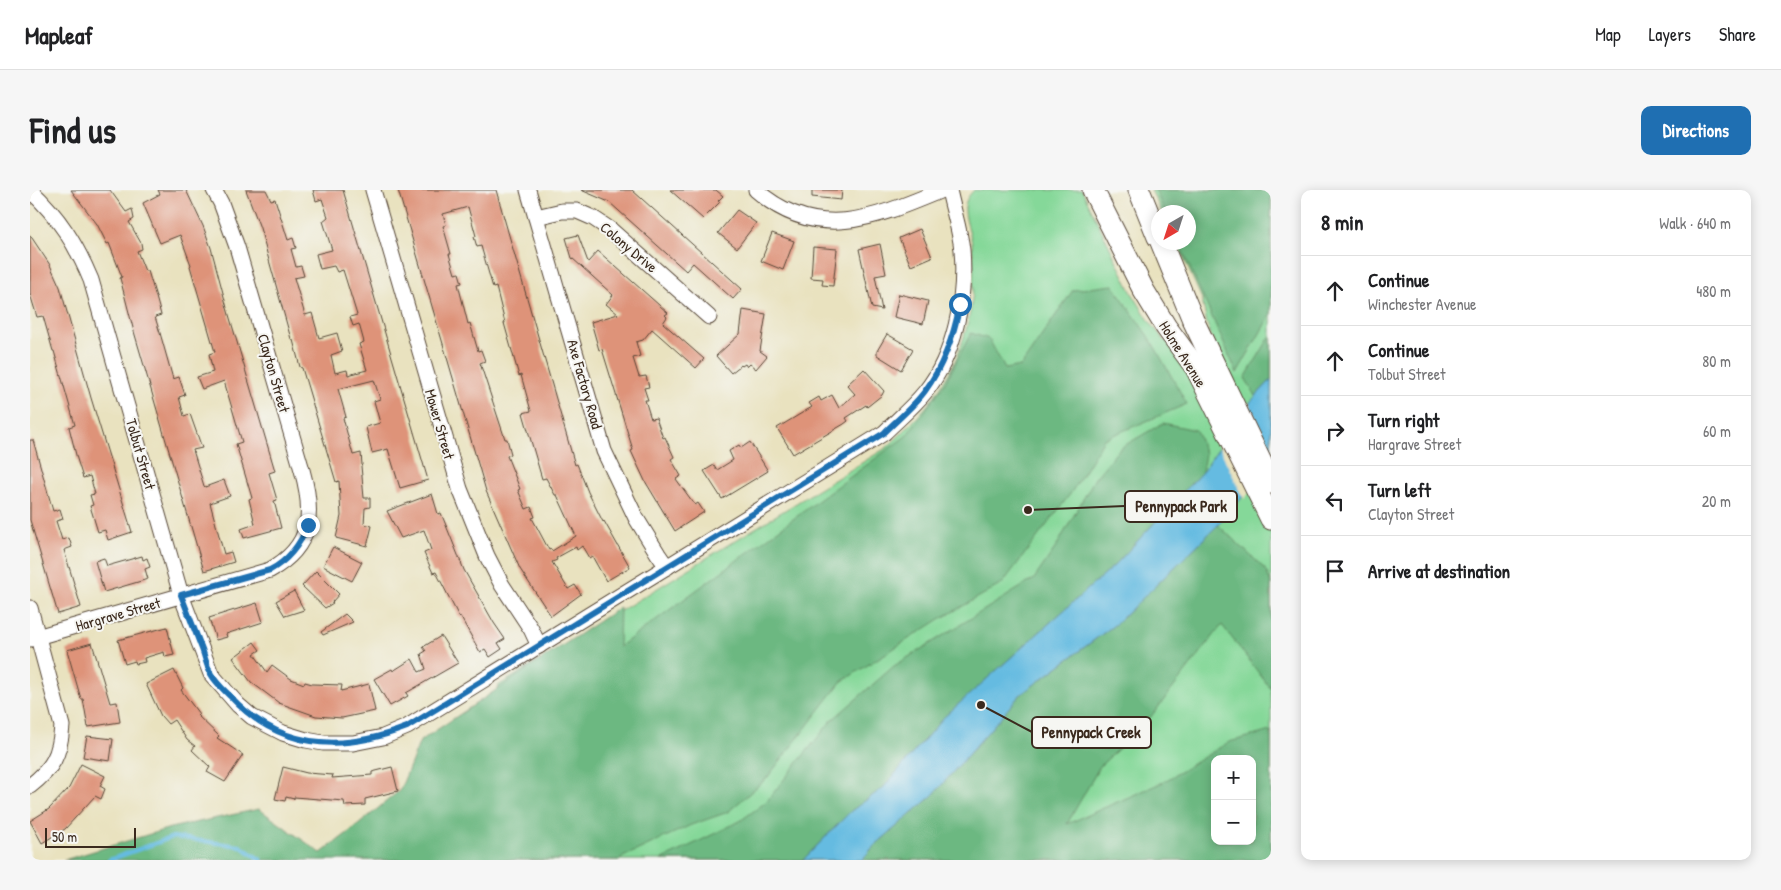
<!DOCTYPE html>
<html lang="en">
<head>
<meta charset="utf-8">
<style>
	:root { --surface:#fff; --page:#f6f6f6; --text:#202124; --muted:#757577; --line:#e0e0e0; --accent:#1f6fb2 }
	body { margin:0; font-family:"Patrick Hand",sans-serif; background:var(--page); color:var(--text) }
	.controls { position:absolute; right:15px; bottom:15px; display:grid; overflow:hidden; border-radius:10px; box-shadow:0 2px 12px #0003 }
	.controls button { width:45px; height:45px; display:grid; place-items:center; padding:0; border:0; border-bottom:1px solid var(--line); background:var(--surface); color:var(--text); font:25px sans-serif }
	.compass { position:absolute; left:1121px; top:15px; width:45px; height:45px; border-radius:50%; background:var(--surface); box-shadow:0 2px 12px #0003; rotate:219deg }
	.scale { position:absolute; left:15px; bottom:12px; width:91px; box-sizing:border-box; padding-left:5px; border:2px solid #3b2a1e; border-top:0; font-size:14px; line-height:18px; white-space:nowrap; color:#3b2a1e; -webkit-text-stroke:4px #f6f6f2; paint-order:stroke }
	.stop { position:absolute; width:15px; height:15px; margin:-11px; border:4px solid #1f6fb2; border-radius:50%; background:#fff }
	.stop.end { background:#1f6fb2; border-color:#fff; box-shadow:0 1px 5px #0008 }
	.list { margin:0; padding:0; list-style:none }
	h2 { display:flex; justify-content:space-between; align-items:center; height:65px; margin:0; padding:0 20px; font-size:21px }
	h2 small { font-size:16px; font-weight:400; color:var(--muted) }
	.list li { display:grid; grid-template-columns:32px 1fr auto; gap:15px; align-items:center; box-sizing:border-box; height:70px; padding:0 20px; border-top:1px solid var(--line) }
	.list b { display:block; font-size:19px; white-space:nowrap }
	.list p { margin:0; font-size:16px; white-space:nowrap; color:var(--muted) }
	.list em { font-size:16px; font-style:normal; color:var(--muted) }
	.icon { flex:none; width:28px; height:28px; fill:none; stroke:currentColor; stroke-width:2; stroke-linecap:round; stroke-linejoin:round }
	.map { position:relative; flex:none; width:1241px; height:670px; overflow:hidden; border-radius:10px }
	header { display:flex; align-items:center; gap:30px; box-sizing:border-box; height:70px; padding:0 25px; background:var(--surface); border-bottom:1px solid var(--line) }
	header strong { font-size:24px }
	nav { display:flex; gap:28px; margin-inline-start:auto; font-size:18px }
	.intro { display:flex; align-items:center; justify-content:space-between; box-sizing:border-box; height:120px; padding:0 30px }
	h1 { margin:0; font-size:35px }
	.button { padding:12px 22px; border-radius:10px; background:var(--accent); color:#fff; font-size:18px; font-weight:700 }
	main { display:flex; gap:30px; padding:0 30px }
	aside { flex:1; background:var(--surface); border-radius:10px; box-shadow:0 2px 12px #0003 }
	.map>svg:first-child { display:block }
	.green { fill:#85d899; stroke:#60815c; fill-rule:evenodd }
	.forest { fill:#6cb881; stroke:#547150; fill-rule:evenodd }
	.water { fill:#65bbe1; stroke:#507280 }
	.pier { fill:#e9e2bf }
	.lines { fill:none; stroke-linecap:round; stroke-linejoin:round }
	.stream { stroke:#65bbe1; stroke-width:4 }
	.building { fill:#de9379; fill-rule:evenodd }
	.minor-casing { stroke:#554636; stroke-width:17 }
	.secondary-casing { stroke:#554636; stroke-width:23 }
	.minor { stroke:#fff; stroke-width:15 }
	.secondary { stroke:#fff; stroke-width:21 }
	.route { stroke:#1f6fb2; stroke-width:6 }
	.labels { text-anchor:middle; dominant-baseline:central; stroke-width:4; stroke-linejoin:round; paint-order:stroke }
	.street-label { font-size:15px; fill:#3b2a1e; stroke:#f6f6f2 }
	.leader { fill:none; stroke:#3b2a1e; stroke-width:2 }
	.callout-dot { fill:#3b2a1e; stroke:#f6f6f2; stroke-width:2 }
	.callout { fill:#f6f6f2; stroke:#3b2a1e; stroke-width:2 }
	.callout-label { font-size:16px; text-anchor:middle; font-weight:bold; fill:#3b2a1e }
</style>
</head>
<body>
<header>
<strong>Mapleaf</strong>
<nav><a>Map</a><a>Layers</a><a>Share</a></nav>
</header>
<div class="intro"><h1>Find us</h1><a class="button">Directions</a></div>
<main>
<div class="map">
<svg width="1241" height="670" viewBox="0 0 1241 670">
	<rect width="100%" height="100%" fill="#f6f6f2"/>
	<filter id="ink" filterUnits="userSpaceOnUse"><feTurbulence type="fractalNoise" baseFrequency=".02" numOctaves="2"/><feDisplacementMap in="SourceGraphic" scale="10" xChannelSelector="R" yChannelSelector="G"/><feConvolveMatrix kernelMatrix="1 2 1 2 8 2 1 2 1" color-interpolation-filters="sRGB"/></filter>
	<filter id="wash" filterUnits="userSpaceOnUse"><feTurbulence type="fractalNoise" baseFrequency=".0096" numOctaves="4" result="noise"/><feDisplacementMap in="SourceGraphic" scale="20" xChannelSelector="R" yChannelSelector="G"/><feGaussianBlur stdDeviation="1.12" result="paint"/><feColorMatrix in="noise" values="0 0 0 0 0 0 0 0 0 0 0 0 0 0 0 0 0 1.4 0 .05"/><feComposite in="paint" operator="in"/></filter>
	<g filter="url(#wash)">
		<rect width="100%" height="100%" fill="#e9e2bf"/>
		<!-- green -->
		<path class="green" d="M944 0H1052L1102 103 1120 132 1134 150 1190 173 1177 134 1172 109 1147 53 1158 52V22H1132L1121 0H1241V670H330L472 501 468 496 856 258C893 225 923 189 936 140 944 112 945 82 942 53 940 41 934 28 935 16 936 9 939 5 944 0ZM1185 569H1222V651H1185Z"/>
		<!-- forest -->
		<g class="forest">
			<path d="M1125 0H1241V124L1207 183 1149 53 1158 52V22H1135Z"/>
			<path d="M1083 95 1122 152 1157 214 1074 249 1041 303 972 394 910 429 811 492 737 588 698 622 661 635 593 667 590 670H34L140 638 229 619 291 663 328 635 370 600 390 551 590 417 589 457 876 246 914 195 941 143 959 149 975 179 991 176 1043 100Z"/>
			<path d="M1241 145V190L1226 206 1215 188Z"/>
			<path d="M1133 233 1166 240 1175 264 1172 282 1086 374 913 528 853 598 821 621 773 670H631L710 631 736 612 801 531 864 476 1004 389 1026 357 1065 288 1090 258Z"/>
			<path d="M1188 335 1236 380 1241 394V499L1192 435 1116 533 1070 576 1037 634 1133 592 1199 552 1241 541V670H832L843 657 903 605 990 505 1087 433ZM1185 569H1222V651H1185Z"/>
		</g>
		<!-- water -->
		<path class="water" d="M1241 190V275L1188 335 1087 433 990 505 903 605 843 657 832 670H773L821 621 853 598 913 528 1086 374 1172 282 1221 211Z"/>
		<!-- pier -->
		<path class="pier" d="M1218 212 1241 259V278L1214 309 1188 255Z"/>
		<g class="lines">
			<!-- stream -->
			<path class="stream" d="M79 670 143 647 210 656 231 670"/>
		</g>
		<g id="blocks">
			<!-- building -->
			<g class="building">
				<path d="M41 0H80L96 22 102 19 104 29 99 32 111 53 112 59 107 61 115 81H118L126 107 131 125 125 127 130 143 143 189 149 187 155 205 149 207 154 226 160 224 172 258 163 260 174 296 175 297 194 290 200 306 180 313 194 364 201 362 204 372 174 381 103 138 90 88 92 87 79 53 77 54 67 34Z"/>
				<path d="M128 0H156L173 36 181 58 197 118 245 281 239 283 247 310 244 311 251 338 214 348 211 339 225 334 219 309 222 308 206 254 212 252 194 191 172 199 167 187 183 182 179 164 185 162 160 76 161 75 150 45 130 53 113 13 130 4Z"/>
				<path d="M216 0H236L241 10 245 9 258 50 263 48 266 58 261 59 266 77 271 76 274 86 264 88 275 125 282 123 289 148 307 143 312 161 301 165 305 183 317 180 318 185 337 180 329 154 334 152 329 134 323 136 320 127 327 125 313 80 307 82 304 76 290 79 286 64 302 60 293 31 298 27 292 9 286 11 283 0H313L398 290 370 298 358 259 342 263 336 237 350 233 344 211 350 209 344 190 308 199 316 227 313 228 323 265 331 263 332 275 331 276 334 308H340V317L335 318 334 334 342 336 337 356 306 348 311 326 309 291 306 292 272 178 270 177 263 150 261 149 230 38Z"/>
				<path d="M368 0H466L545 275 547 274 558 302 573 332 574 331 600 377 576 391 562 366 559 368 552 356 547 360 546 357 526 368 527 370 522 372 538 399 545 395 551 404 521 426 490 379 456 301ZM438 17 446 46 444 47 447 57 451 56 463 98 466 97 475 133H474L489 186 491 185 501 221 493 223 512 289 516 288 525 305H527L546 346 522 361 521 359 519 360 502 328 505 327 501 317 496 319 488 300 490 299 477 266 481 264 477 249H475L450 173 455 171 451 160 448 161 440 133 438 134 428 94 432 93 429 83 425 84 419 64H421L413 36 416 35 413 24Z"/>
				<path d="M551 0H602L712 99 703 109 663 73 656 81 579 12Z"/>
				<path d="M640 0H686L693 6 688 11 690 12 673 29Z"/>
				<path d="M782 0H812L811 10 782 7Z"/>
				<path d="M707 20 726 33 707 58 688 43Z"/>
				<path d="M890 39 902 67 881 76 869 48Z"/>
				<path d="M742 43 764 51 753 80 731 71Z"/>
				<path d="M0 45 20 75 30 97 61 208 102 342 78 350 75 340 68 342 60 316 63 315 60 305 65 304 60 286 53 288 47 269 39 237 45 235 24 161H23L13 126 7 127 0 104Z"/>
				<path d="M548 45 558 72 568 61 638 123 635 125 637 127 633 133 674 169 666 178 622 139 613 150 606 152 610 166 603 168 609 187 616 186 619 197 614 198 618 210H615L621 229 626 228 633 248 635 247 644 267 641 269 651 286 646 289 665 315 668 313 674 322 645 341 615 291 601 261 603 260 572 159 569 160 561 132 588 124 576 114 583 105 542 68 536 48Z"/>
				<path d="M850 54 856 84 845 86 852 120 842 118 829 59Z"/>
				<path d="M783 57 807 59 803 96 792 95 793 89 781 88Z"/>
				<path d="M869 104 898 111 893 134 864 127Z"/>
				<path d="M713 120 736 124 730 161 737 166 726 179 720 174 717 177 715 174 712 176 711 175 701 183 686 166 710 144Z"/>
				<path d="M857 144 883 159 871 180 847 165V161Z"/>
				<path d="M834 179 854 201 852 205 837 217 836 215 816 228 818 231 814 234 763 264 747 238 782 217 779 213 789 207 791 211 802 205 809 218 825 204 817 195Z"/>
				<path d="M0 250H3L23 321 30 319 33 329 26 331 32 350 39 348 42 357 34 360 51 417 28 424 0 330Z"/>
				<path d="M720 252 738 281 692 309 674 281 684 275 687 280 703 270 699 261 709 255 711 258Z"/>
				<path d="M402 304 408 324 411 323 434 380 464 433 475 449 468 453 472 459 460 467 455 459 450 462 430 426 429 427 425 419 406 382 403 383 394 363 401 360 394 340 371 348 357 321Z"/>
				<path d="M303 357 332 372 322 391 293 376Z"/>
				<path d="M112 366 113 370 117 368 120 377 115 379 118 389 74 402 65 371 74 368 77 376Z"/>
				<path d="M286 381 309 404 302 412 303 413 295 418 272 396Z"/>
				<path d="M264 401 274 420 255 426 246 411Z"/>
				<path d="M227 413 233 432 196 444 197 447 186 450 179 428Z"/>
				<path d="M315 424 323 432 293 445 291 442Z"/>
				<path d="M137 437 144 465 135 467 134 462 114 468 115 472 106 474 105 471 95 474 88 450Z"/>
				<path d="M411 446 428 473 376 503 378 506 360 516 344 489 362 479 363 481 382 469 389 482 396 479 391 464 396 461 393 457Z"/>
				<path d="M224 452 230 460 224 464 237 482 242 475 261 489 274 494 275 492 282 494 312 495 311 501 339 494 345 521 312 528 286 526 249 513 221 492 203 468Z"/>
				<path d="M62 453 80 513 87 512 90 532 58 537 53 509H51L37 460Z"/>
				<path d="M144 480 153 498 151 500 169 524 167 525 189 546 187 548 213 565 195 592 177 582 180 577 162 560 165 556 157 550 144 530 138 534 131 526 116 494Z"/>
				<path d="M57 546 83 549 80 571 53 567Z"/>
				<path d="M51 574 75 586 70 596 75 599 71 609 65 606 35 639 12 653 0 631 19 619 39 598Z"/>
				<path d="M253 577 277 583 303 585 302 588 342 585V582L362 577 368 601 335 609V615L315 616 314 611 264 607V609L256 607 255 611 245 609Z"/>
			</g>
		</g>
	</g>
	<g filter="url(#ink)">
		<use href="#blocks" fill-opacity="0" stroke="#554636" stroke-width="1"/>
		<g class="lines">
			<defs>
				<g id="minor">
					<path d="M0 0C29 27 46 54 61 90L151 405 181 484 208 515 222 527 253 543 276 550 293 553H323L353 547 377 537 854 243C867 230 883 217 895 202 925 165 936 107 932 60 930 40 923 20 919 0"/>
					<path d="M343 0 430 299 457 366 472 395 501 439 509 456"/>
					<path d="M498 0 574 261 606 328 628 364 637 377"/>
					<path d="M726 0C787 54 847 27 912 0"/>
					<path d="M506 27 532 21H547L563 28 581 40 679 127"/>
					<path d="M0 418 32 536C30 565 23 578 0 596"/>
					<path d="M0 449 240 380C283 356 284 323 272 280L207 57 191 13 184 0"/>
				</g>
				<g id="secondary">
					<path d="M1063 0 1114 101 1136 137 1166 178 1241 329"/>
					<path d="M1109 0 1128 47"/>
					<path d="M1131 52 1163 130 1241 293"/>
				</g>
			</defs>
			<!-- minor casing -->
			<use href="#minor" class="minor-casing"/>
			<!-- secondary casing -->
			<use href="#secondary" class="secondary-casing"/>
			<!-- minor -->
			<use href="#minor" class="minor"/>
			<!-- secondary -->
			<use href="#secondary" class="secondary"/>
		</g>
	</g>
	<g class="lines" filter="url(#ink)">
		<!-- route -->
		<path class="route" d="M278 335C270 355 259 370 240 380L151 405C158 423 165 441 172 459 175 467 177 477 181 484 186 493 194 500 201 507 251 561 313 562 377 537L854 243C868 229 884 216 895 201 914 175 924 145 930 114"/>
	</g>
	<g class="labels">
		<!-- street labels -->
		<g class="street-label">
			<text transform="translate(599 57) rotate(40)">Colony Drive</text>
			<text transform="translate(1153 164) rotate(58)">Holme Avenue</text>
			<text transform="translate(244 183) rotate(74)">Clayton Street</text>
			<text transform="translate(555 194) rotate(74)">Axe Factory Road</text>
			<text transform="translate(410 234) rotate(74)">Mower Street</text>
			<text transform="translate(111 264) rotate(74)">Tolbut Street</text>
			<text transform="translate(88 424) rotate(-16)">Hargrave Street</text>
		</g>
	</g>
	<!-- callouts -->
	<path class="leader" d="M998 320L1095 316M951 515L1002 542"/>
	<g class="callout-dot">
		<circle cx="998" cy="320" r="5"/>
		<circle cx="951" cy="515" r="5"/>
	</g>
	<g class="callout">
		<rect x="1095" y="301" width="112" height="31" rx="5"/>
		<rect x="1002" y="527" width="119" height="31" rx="5"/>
	</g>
	<g class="callout-label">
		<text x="1151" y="322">Pennypack Park</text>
		<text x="1061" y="548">Pennypack Creek</text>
	</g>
</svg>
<div class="controls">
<button>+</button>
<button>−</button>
</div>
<svg class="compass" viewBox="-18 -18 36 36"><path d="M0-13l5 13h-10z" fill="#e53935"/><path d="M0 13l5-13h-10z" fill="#757577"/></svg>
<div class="scale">50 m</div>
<div class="stop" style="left:930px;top:114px"></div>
<div class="stop end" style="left:278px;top:335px"></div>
</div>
<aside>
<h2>8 min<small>Walk · 640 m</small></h2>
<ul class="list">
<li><svg class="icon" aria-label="ahead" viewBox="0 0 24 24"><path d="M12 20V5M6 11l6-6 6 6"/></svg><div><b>Continue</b><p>Winchester Avenue</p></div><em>480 m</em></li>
<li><svg class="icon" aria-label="ahead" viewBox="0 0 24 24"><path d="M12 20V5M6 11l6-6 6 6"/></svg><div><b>Continue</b><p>Tolbut Street</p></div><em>80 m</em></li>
<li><svg class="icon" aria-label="right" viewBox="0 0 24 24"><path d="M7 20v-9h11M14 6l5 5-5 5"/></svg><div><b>Turn right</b><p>Hargrave Street</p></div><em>60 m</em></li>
<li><svg class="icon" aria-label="left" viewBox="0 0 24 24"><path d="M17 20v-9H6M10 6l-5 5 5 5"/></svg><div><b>Turn left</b><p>Clayton Street</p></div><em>20 m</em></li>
<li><svg class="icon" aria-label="arrive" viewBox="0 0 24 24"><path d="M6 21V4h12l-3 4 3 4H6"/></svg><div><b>Arrive at destination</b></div></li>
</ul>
</aside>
</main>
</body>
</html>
